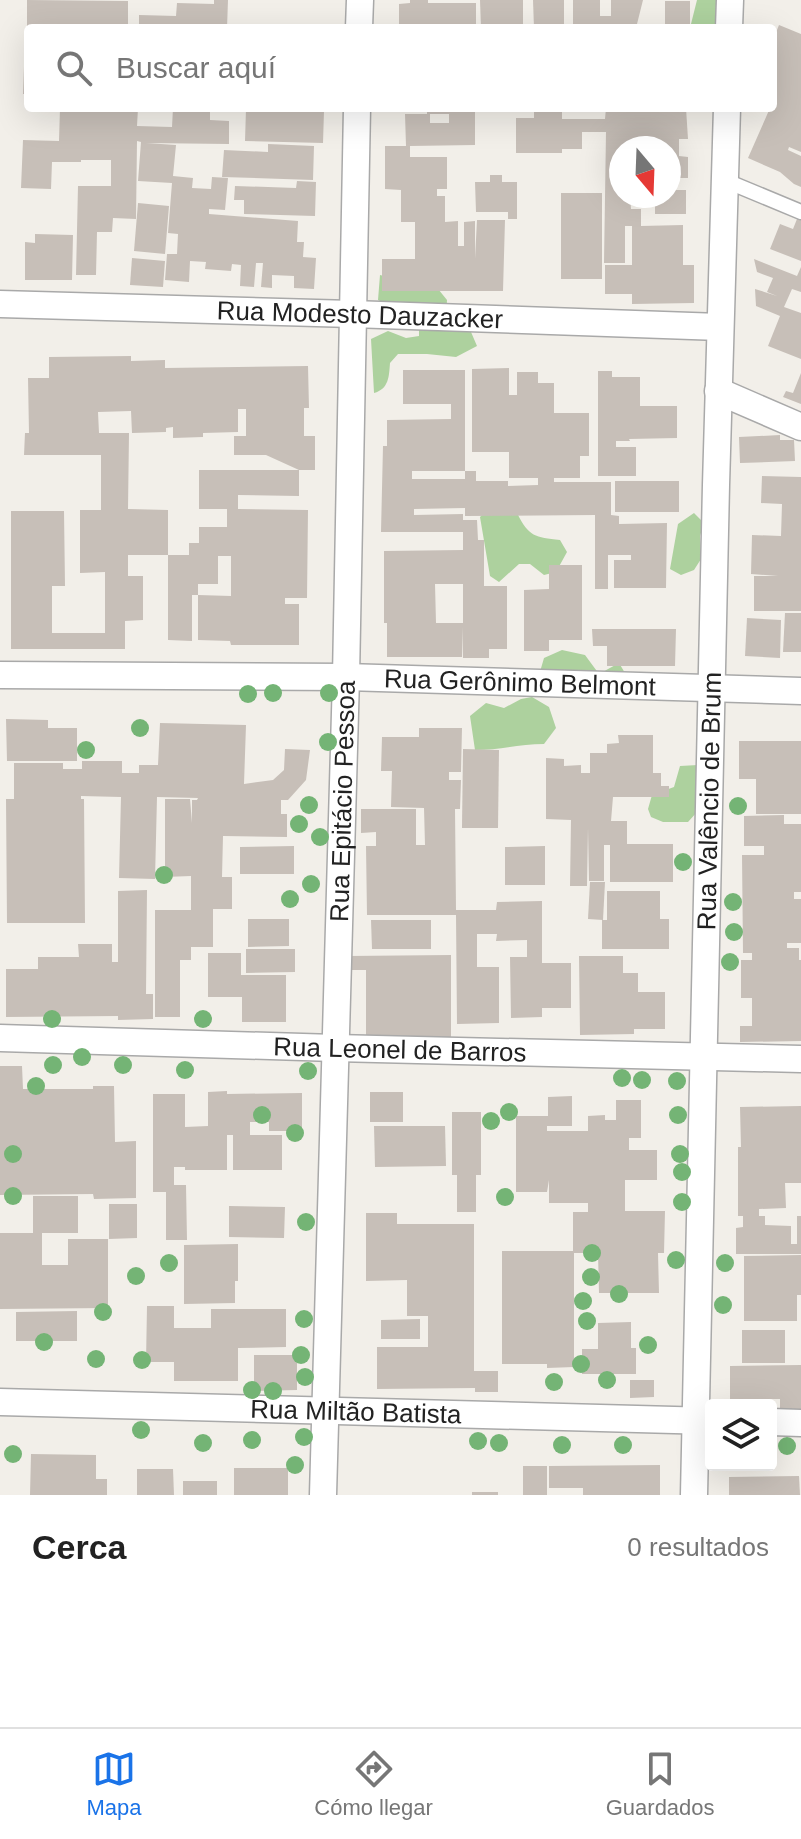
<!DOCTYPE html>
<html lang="es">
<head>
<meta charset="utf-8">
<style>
	:root { --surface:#fff; --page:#f2f2f2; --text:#222; --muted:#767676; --line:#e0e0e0; --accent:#1a73e8 }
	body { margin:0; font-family:Arial,sans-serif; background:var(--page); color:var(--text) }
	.controls { position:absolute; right:24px; bottom:24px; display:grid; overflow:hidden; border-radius:8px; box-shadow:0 8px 32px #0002 }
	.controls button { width:72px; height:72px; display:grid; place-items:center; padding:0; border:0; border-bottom:2px solid var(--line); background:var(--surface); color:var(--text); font:40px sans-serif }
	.compass { position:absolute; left:609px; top:136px; width:72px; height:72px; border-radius:50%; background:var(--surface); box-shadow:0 8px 32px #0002; rotate:161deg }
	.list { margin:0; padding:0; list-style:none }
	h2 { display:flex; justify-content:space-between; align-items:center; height:104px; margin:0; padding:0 32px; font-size:34px }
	h2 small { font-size:26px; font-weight:400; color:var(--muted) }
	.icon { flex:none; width:44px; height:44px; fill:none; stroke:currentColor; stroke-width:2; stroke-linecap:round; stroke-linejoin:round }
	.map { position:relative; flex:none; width:801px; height:1495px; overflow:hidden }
	.search { position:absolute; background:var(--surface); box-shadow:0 8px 32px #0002; left:24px; right:24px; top:24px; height:88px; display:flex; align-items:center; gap:20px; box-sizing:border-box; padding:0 28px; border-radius:8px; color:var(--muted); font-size:30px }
	.sheet { height:232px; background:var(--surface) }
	nav { display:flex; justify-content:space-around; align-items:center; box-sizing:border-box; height:112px; border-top:2px solid var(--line); background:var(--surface); font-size:22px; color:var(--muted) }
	nav a { display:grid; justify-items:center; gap:4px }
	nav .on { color:var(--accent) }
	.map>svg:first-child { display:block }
	.forest { fill:#add19e }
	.building { fill:#c7bfb8; fill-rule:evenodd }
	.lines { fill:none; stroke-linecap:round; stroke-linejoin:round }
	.lane-casing { stroke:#a9a9a9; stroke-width:17 }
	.street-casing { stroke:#a9a9a9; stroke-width:29 }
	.lane { stroke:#fff; stroke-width:14 }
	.street { stroke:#fff; stroke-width:26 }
	.tree { fill:#74b475 }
	.labels { text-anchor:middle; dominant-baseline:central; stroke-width:7; stroke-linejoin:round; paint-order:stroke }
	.street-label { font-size:26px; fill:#222; stroke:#fff }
</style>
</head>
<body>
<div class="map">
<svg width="801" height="1495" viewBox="0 0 801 1495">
	<rect width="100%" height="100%" fill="#f2efe9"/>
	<!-- forest -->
	<g class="forest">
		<path d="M697 0H724V28H690Z"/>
		<path d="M380 275 414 284H434L447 300 446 317 457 326 471 332 477 346 456 357 427 354H398L390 363C389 376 389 389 374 393L371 339 388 331 406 338 419 336V326L400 311 378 300Z"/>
		<path d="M491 506 517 513C529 537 535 537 560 540L567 552 556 572 544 575 530 564H519L499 582 490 576 480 517Z"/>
		<path d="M694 513 704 523 700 536 701 559 694 570 681 575 670 569 678 524Z"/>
		<path d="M562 650 585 655 599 674 619 663 628 678 537 682 544 658Z"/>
		<path d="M532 697 549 707 556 728 544 744C520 744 498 750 475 750L470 716 486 703 504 708 521 699Z"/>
		<path d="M698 765 697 812 688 822H663L651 817 648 809 652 795 674 787 680 766Z"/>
	</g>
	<!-- building -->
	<g class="building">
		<path d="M27 0 128 1V28H27Z"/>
		<path d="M214 0H228L227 28H139V15L176 16 177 3 214 4Z"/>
		<path d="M410 0H428V3H476V28H399V4L410 3Z"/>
		<path d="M480 0H523V28H481Z"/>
		<path d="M533 0H564V28H534Z"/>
		<path d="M573 0H600V16H611V0H643L636 28H573Z"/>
		<rect x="665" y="1" width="25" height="27"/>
		<path d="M262 24 289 26V28H262Z"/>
		<path d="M779 25 801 34V152L789 147 788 150 801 156V187L794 184 780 172 748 158 770 108H773V40Z"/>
		<path d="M24 67H28V94H23Z"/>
		<path d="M60 108H138L137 126 172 127 173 108H210V120L229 121V144L146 143 176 145 173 176 193 178 192 188 211 189 212 177 228 178 225 210 209 209V214L298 221 297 242H304L303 257 316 258 314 289 294 288V276L272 275V288L261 287 263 263H256L254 287 240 286 241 265 232 264 231 271 205 269 206 262 190 261 189 282 165 280 167 254H177L178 234 168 233 172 183 138 181 141 142 137 141 136 219 113 218 112 232H97L96 275H76L78 186H111V160H81V162H52L51 189 21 188 23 140 59 141Z"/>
		<path d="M270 108H308V110L324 111 323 143 245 141 246 109H270Z"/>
		<path d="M427 108H475V145L410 146V157H447V189H437V196H445V222L458 221V246H464V222L475 221V259L477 220H505L503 291H382V259H415V222H401V190L385 189V146H406L405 114H427ZM430 114H449V123H430Z"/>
		<path d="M534 108H562V119H605L606 108H686L688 139H679V156L688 157V178H674V190H686V214H655V196H669V148H621V196H630L631 209H641V226L683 225V265H694V303L632 304V294H605V265H632V226H625V263H604L606 132H582V149H562V153H516V118H534Z"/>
		<path d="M268 144 314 146 313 180 222 177 224 150 268 152Z"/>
		<path d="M490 175H502V182H517V219H508V212H476L475 182H490Z"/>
		<path d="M297 181 316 182 315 216 244 214V200H234L235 186 296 188Z"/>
		<rect x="561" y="193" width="41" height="86"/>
		<path d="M138 203 169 206 165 254 134 251Z"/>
		<path d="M801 209V261L770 249 780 224 793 229Z"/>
		<path d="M35 234 73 235 72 280H25V242L35 243Z"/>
		<path d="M132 258 165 261 163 287 130 285Z"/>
		<path d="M754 259 797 276 801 267V292L792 289 784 307 801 313V359L768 346 780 316 756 306 755 289 777 296 767 292 773 278 757 272Z"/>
		<path d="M131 356V361L165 360V368L308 366 309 408H304V436H315V470H299V496L238 495V509L308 510 307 598H285V604H299V645H231L230 641 198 640V595L231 596V556H218V584H198V595H192V641L168 640V555H189V543H199V527H227V509H199V470H299L266 455H234V436H246V409H238V432L203 433V437L173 438V427L166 428V432L132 433 131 411 98 412 99 433H129L128 509 168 510V555H128V576H143V620L125 621V649H11V511H64L65 586H52V633H105V572L80 573V510H101V455H24L25 433H29L28 378H49V357Z"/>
		<path d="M509 368V395H517V372H538V383H554V413H589V456H580V478H554V482H611V515L619 516V524L667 523 666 588H614V560H631V555H608V589H595V515L465 516V508L414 509V515L463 514V520H477L478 540H484V586H507V649H489V658H463L462 627V657H387V623H384V551L463 550V532H381L383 446H387V420L451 419V404H403V370H465V471H412V479H465V471H476V481H508V486L538 485V478H509V452H472V369ZM435 584H463V623H436Z"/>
		<path d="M598 371H612V377H640V406H677V438L629 439 630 441H616V447H636V476H598Z"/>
		<path d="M801 373V404L783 397 786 391 793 393Z"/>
		<path d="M780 435V440H794L795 461 740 463 739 437Z"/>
		<path d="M762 476 801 477V611H754V576H778L751 574 752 535 781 536 782 504 761 503Z"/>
		<rect x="615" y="481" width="64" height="31"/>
		<path d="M549 565H582V640H549V651H524V590L549 589Z"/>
		<path d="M785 613H801V652H783Z"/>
		<path d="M747 618 781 620 780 658 745 656Z"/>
		<path d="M592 629H676L675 666H607V646H593Z"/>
		<path d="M6 719 48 720V728H77V761H7Z"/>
		<path d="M160 723 246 725 244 784 273 780 284 770 285 749 310 750 306 780 288 800H281V814H287V837L223 836 222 877H232V909H213V947H191V960H180V1017H155V910H191V876L165 877V799H190L192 823V800H197L198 798 157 797 155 879 119 878 121 797 81 796V799H84L85 923H7L6 799H14V763H63V769H82V761H122V773H139V765H158Z"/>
		<path d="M419 728H462L461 772H449V780H461L460 809H455L456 910H496L497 902 542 901V963H571V1008H542V1017L511 1018 510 957H527V940L496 941 497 934H477V967H499V1023L457 1024 456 915H367L366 846H376V832L361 833V809H416V845H425L424 808 391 807 392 771H381L382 737H419Z"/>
		<path d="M618 735H653V773H661V786H669V797H613L611 821H627V844H673V882H610V845H604V881H589L588 828 587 886H570L571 820 546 819V758L564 759V766L581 765V773H590V753H607V744L619 743Z"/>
		<path d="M739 741H801V814H756V779H739Z"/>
		<path d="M463 749 499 750 498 828H462Z"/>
		<path d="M784 815V824H801V892H794V899H801V943H787V948H799V960H801V1041L740 1042V1026H752V998H741V960H752V953H743L742 855H764V846H744V816Z"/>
		<path d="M294 846V874H240V847Z"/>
		<path d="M545 846V885H505V847Z"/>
		<path d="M590 882H605L603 920 588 919Z"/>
		<path d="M147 890 146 994H153V1019L118 1020V1016L6 1017V969H38V957H79L78 944H112V962H118V891Z"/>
		<path d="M607 891H660V919H669V949H602V920H607Z"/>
		<path d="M248 919H289V946L248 947Z"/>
		<path d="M371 920H431V949H372Z"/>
		<path d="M246 949H295V972L246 973Z"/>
		<path d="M208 953H241V975H286V1022H242V997H208Z"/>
		<path d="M451 955V1037L366 1038V970H348V956Z"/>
		<path d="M579 956H623V973H638V992H665V1029H634V1034L580 1035Z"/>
		<path d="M0 1066H22L23 1089H93V1086H114L115 1142 136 1141V1198L94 1199 93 1194 0 1195Z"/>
		<path d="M227 1091V1094L302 1093V1131H269V1122H250V1135H282V1170H233V1135H227V1170H185V1167H174V1185H186L187 1240H166V1192H153V1094H185V1127L208 1126V1092Z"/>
		<rect x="370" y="1092" width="33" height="30"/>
		<path d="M572 1096V1126H547V1131H588V1116L605 1115V1120H616V1100H641V1138H629V1150H657V1180H625V1211H665L664 1253H658L659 1293H599L598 1253H574V1367L547 1368V1364H502V1251H573V1212H588V1203H549V1180L547 1192H516V1116H548V1097Z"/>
		<path d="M801 1106V1183H785L786 1208 759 1209V1216H765V1225L791 1226V1244H797V1216H801V1254H736V1228L743 1227V1216H738V1147H741L740 1107Z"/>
		<path d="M452 1112H481V1175H476V1212H457V1175H452Z"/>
		<path d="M374 1126H445L446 1166 375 1167Z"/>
		<path d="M33 1196H78V1233H42V1265H68V1239H108V1308L0 1309V1233H33Z"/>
		<path d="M109 1204H137V1238L109 1239Z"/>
		<path d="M229 1206 285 1207 284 1238 229 1237Z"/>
		<path d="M366 1213H397V1224H474V1371H498V1392H475V1388L377 1389V1347H428V1316H407V1280L366 1281Z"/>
		<path d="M238 1244V1281H235V1303L184 1304V1245Z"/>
		<path d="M801 1255V1295H797V1321H744V1256Z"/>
		<path d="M147 1306H174V1328H211V1309H286V1347L238 1348V1381H174V1362H146Z"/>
		<path d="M77 1311V1341H16V1312Z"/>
		<path d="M420 1319V1339H381V1320Z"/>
		<path d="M631 1322V1348H636V1374H582V1349H598V1323Z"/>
		<rect x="742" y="1330" width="43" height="33"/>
		<path d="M254 1355H297V1390L254 1391Z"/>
		<path d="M801 1365V1411H780V1399H730V1366Z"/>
		<path d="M630 1380H654V1397L630 1398Z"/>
		<path d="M31 1454 96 1455V1479H107V1495H30Z"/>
		<path d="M660 1465V1495H583V1488H549V1466Z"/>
		<rect x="523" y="1466" width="24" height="29"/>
		<rect x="234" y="1468" width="54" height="27"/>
		<path d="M137 1469H173L174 1495H137Z"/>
		<path d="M799 1476 800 1495H729V1477Z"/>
		<rect x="183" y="1481" width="34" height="14"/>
		<rect x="472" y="1492" width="26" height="3"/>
	</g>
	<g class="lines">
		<defs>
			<path id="lane" d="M724 180 801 212"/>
			<g id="street">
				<path d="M359 28 360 0"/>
				<path d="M729 28 730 0"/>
				<path id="s1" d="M0 304 352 314 720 327"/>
				<path d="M718 391 801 427"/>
				<path id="s2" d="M0 675 346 677 801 691"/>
				<path id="s3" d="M0 1038 335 1048 801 1059"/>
				<path id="s4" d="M0 1402 711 1421"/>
				<path d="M771 1422 801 1423"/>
				<path id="s5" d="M323 1495 346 677 357 108"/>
				<path id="s6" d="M694 1495 716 485 727 108"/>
			</g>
		</defs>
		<!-- lane casing -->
		<use href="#lane" class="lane-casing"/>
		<!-- street casing -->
		<use href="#street" class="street-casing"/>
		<!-- lane -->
		<use href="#lane" class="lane"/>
		<!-- street -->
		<use href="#street" class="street"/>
	</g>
	<!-- trees -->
	<g class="tree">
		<circle cx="273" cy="693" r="9"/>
		<circle cx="329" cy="693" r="9"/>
		<circle cx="248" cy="694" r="9"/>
		<circle cx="140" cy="728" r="9"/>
		<circle cx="328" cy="742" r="9"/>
		<circle cx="86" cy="750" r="9"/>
		<circle cx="309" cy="805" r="9"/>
		<circle cx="738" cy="806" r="9"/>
		<circle cx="299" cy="824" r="9"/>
		<circle cx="320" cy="837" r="9"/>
		<circle cx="683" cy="862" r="9"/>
		<circle cx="164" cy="875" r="9"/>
		<circle cx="311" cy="884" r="9"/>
		<circle cx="290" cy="899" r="9"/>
		<circle cx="733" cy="902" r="9"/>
		<circle cx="734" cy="932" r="9"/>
		<circle cx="730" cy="962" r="9"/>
		<circle cx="52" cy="1019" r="9"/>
		<circle cx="203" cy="1019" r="9"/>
		<circle cx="82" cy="1057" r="9"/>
		<circle cx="53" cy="1065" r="9"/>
		<circle cx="123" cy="1065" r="9"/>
		<circle cx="185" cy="1070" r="9"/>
		<circle cx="308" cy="1071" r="9"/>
		<circle cx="622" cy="1078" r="9"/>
		<circle cx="642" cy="1080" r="9"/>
		<circle cx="677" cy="1081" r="9"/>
		<circle cx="36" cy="1086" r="9"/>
		<circle cx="509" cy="1112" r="9"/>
		<circle cx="262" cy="1115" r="9"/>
		<circle cx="678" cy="1115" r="9"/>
		<circle cx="491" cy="1121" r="9"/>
		<circle cx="295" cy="1133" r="9"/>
		<circle cx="13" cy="1154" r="9"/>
		<circle cx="680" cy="1154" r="9"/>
		<circle cx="682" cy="1172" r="9"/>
		<circle cx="13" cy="1196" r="9"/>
		<circle cx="505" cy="1197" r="9"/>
		<circle cx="682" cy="1202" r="9"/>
		<circle cx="306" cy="1222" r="9"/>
		<circle cx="592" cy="1253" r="9"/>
		<circle cx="676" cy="1260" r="9"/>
		<circle cx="169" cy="1263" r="9"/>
		<circle cx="725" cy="1263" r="9"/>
		<circle cx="136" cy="1276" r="9"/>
		<circle cx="591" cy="1277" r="9"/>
		<circle cx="619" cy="1294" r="9"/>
		<circle cx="583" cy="1301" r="9"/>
		<circle cx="723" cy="1305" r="9"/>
		<circle cx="103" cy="1312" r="9"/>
		<circle cx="304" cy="1319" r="9"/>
		<circle cx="587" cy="1321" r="9"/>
		<circle cx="44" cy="1342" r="9"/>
		<circle cx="648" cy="1345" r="9"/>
		<circle cx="301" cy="1355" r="9"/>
		<circle cx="96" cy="1359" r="9"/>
		<circle cx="142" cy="1360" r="9"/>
		<circle cx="581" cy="1364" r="9"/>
		<circle cx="305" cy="1377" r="9"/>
		<circle cx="607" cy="1380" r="9"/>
		<circle cx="554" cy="1382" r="9"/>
		<circle cx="252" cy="1390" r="9"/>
		<circle cx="273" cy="1391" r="9"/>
		<circle cx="141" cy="1430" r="9"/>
		<circle cx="304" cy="1437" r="9"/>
		<circle cx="252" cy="1440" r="9"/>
		<circle cx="478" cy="1441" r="9"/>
		<circle cx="203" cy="1443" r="9"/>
		<circle cx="499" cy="1443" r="9"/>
		<circle cx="562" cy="1445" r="9"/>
		<circle cx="623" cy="1445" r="9"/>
		<circle cx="787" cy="1446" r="9"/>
		<circle cx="13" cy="1454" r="9"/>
		<circle cx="295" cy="1465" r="9"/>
	</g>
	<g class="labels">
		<!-- street labels -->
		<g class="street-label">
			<text stroke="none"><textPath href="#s1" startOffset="360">Rua Modesto Dauzacker</textPath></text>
			<text stroke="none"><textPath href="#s2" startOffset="520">Rua Gerônimo Belmont</textPath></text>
			<text stroke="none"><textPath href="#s6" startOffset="694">Rua Valêncio de Brum</textPath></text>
			<text stroke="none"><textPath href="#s5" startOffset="694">Rua Epitácio Pessoa</textPath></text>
			<text stroke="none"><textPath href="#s3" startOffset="400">Rua Leonel de Barros</textPath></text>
			<text stroke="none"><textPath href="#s4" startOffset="356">Rua Miltão Batista</textPath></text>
		</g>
	</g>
</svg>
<div class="controls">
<button><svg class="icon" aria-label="layers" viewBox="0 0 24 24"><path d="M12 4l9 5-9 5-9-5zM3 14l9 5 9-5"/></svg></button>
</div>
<svg class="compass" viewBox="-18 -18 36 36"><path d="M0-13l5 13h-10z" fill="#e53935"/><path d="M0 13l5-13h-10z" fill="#767676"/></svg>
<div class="search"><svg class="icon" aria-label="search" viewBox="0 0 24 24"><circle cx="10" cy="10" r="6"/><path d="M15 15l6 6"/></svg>Buscar aquí</div>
</div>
<section class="sheet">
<h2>Cerca<small>0 resultados</small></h2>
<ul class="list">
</ul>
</section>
<nav>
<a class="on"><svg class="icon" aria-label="map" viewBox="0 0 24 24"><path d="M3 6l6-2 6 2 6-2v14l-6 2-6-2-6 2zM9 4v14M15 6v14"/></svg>Mapa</a>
<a><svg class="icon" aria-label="directions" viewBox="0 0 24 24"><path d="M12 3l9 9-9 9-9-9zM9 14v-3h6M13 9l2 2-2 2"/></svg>Cómo llegar</a>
<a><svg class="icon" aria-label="saved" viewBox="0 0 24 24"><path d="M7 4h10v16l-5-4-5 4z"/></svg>Guardados</a>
</nav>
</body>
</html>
